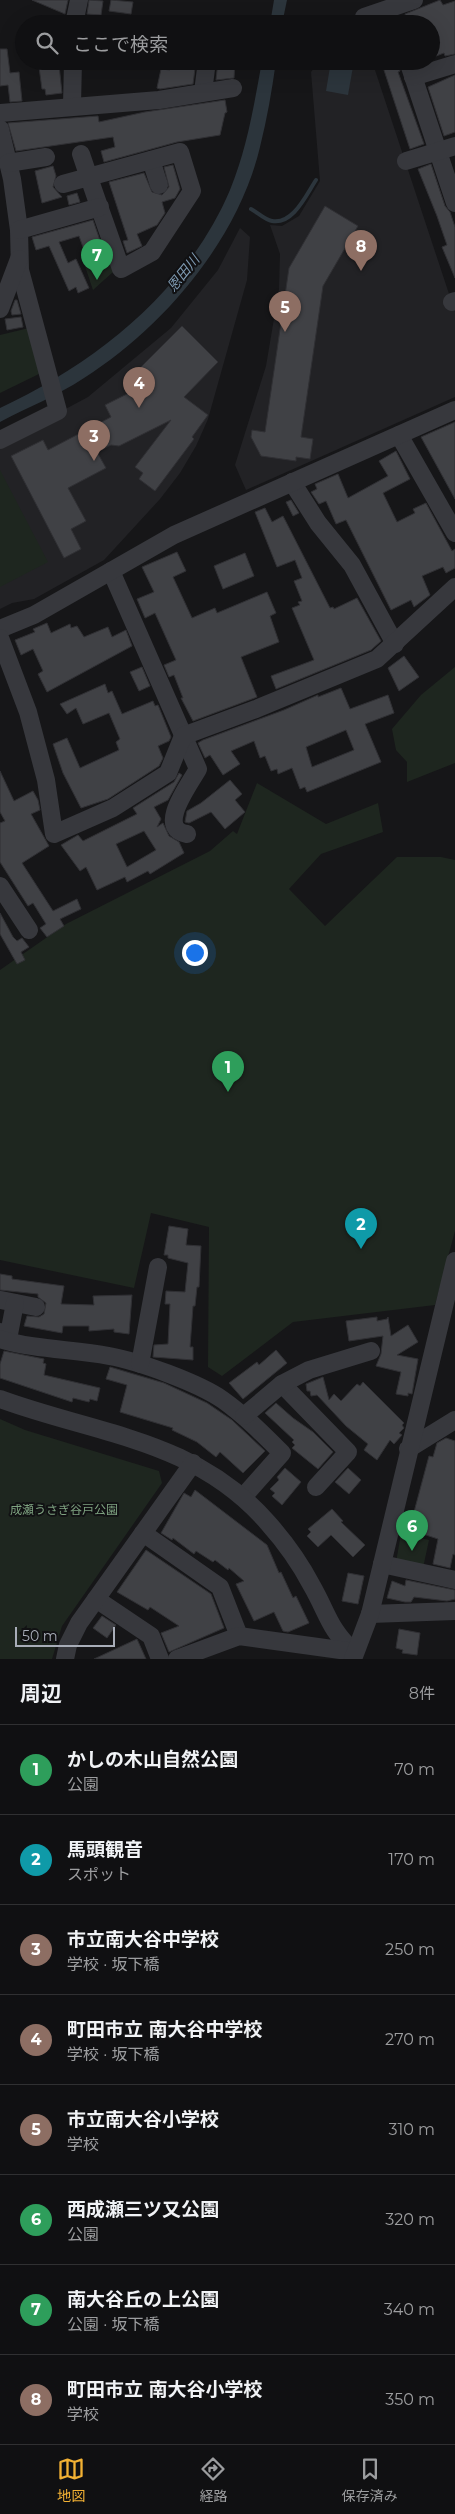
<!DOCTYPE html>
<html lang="ja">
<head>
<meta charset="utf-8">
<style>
	:root { --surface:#101012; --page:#1e1e20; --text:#f1f3f6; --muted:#9c9d9f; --line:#303032; --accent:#f2b134 }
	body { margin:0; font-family:Montserrat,"Noto Sans JP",sans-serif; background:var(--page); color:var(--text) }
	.scale { position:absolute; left:15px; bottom:12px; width:100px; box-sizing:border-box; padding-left:5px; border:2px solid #a8adb8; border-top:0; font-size:14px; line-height:18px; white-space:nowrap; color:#a8adb8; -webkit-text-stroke:4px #111113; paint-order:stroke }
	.you { position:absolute; left:194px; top:952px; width:18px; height:18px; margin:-12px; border:4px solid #fff; border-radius:50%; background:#1a73e8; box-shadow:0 0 0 8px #1a73e833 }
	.badge { display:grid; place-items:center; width:32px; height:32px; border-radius:50%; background:var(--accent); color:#fff; font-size:16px; font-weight:700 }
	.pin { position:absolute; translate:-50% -41px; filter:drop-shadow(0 1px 2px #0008) }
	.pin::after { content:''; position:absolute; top:26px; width:18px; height:15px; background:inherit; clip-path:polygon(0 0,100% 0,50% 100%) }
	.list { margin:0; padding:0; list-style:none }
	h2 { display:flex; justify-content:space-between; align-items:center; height:65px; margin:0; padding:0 20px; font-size:21px }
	h2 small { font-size:16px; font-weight:400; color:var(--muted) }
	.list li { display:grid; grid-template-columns:32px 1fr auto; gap:15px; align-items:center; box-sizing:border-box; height:90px; padding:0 20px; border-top:1px solid var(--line) }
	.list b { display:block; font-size:19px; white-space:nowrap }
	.list p { margin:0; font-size:16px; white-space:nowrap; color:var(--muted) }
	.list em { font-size:16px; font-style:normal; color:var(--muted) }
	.icon { flex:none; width:28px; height:28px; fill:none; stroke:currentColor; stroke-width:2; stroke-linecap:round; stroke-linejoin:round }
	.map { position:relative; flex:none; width:455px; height:1659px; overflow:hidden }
	.search { position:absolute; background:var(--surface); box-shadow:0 5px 20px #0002; left:15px; right:15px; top:15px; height:55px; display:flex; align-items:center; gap:12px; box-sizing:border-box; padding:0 18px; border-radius:28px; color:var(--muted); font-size:19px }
	.sheet { height:785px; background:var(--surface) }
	nav { display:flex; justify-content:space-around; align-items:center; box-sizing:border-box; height:70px; border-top:1px solid var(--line); background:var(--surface); font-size:14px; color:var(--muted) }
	nav a { display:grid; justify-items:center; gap:2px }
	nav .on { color:var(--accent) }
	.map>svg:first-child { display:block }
	.built { fill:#222225 }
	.green { fill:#1e261f }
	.water { fill:#2c353c }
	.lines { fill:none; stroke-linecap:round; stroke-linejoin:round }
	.stream { stroke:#2c353c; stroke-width:4 }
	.building { fill:#404145; stroke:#303034; fill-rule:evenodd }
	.minor { stroke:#37383d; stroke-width:18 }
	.labels { text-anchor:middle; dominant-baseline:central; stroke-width:4; stroke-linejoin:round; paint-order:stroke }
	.park-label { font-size:12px; fill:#7fa381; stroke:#111113 }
	.water-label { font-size:14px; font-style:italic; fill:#7f9bb3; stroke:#111113 }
</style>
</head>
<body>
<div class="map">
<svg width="455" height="1659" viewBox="0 0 455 1659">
	<rect width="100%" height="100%" fill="#161618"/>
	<!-- built -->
	<g class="built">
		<path d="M320 61H372L455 312V397L246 490 235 465 266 366 279 289 280 254 270 225 282 226 299 216 320 181 311 72Z"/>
		<path d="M240 228 250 237 247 280 208 419 196 446 180 473 160 499 104 560 34 599 12 603 0 609V444L88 397 171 328 218 270Z"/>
	</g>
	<!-- green -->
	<g class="green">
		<path d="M109 257 114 271 93 290 85 266Z"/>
		<path d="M29 328 41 373 0 393V335Z"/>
		<path d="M0 470 48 562 0 587Z"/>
		<path d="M455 667V763L407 782V762L396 750 392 729 421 695Z"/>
		<path d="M257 783 326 824 378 803 383 832 321 854 289 889 325 926 397 857H441L455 860V1231L435 1305 293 1322 222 1376 208 1367 209 1227 151 1213 134 1288 0 1260V970L66 924 210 851 233 831 237 834Z"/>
		<path d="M0 1419 25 1430 159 1471 162 1483 62 1626 52 1659H0Z"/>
		<path d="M401 1534 429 1540 423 1568 396 1562Z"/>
	</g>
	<!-- water -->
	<g class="water">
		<path d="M274 0H287L282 24H270Z"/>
		<path d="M262 61H276C272 90 267 119 260 147 238 240 163 328 84 378 57 396 28 407 0 422V408C96 363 187 291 230 190 247 149 254 105 262 61Z"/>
		<path d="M331 61H354L348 95 326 91Z"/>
	</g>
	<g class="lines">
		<!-- stream -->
		<path class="stream" d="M251 209C257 212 265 220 272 221 293 225 306 195 316 180"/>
	</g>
	<!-- building -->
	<g class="building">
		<path d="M32 0H68L65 14Z"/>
		<path d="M89 0 103 1 101 15 87 14Z"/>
		<path d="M111 0 133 2 131 14 109 11Z"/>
		<path d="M440 0 443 5 455 1V54L445 56 444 53 431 58V24H408L405 14Z"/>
		<path d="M0 49H7L10 73 19 72 22 101 10 102 8 85 0 86Z"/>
		<path d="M172 61H196L193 84 160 89 157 88 161 69 170 70Z"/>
		<path d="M218 61H235L234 78 216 80Z"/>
		<path d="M381 61H398L400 71 398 72 424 144 410 149Z"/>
		<path d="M59 65 62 93 46 95 45 89H42L39 67Z"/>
		<path d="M455 75V132L444 136 428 87Z"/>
		<path d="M225 100 227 112 225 113 220 135 177 142 104 162 101 151 115 147 113 137 16 151 8 123 98 116 99 122 145 112Z"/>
		<path d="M431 164 445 206 450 212 455 227V278L442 247 447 245 437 216 418 169Z"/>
		<path d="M173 165 180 189 175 198 162 202 165 213 157 225 137 234 142 246 127 253 123 241 128 240 109 182 144 173 152 192 162 195 169 187 164 167Z"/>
		<path d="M53 166 56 176 53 187 62 197 42 203 35 171Z"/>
		<path d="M77 193 80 202 69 205 67 196Z"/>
		<path d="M325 206 358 226 323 286 301 437 313 439 310 459 296 457V461L261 456 251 437 252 430 265 432 289 268Z"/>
		<path d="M93 220 105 255 88 261 79 236 59 242 68 263 76 259 89 288 78 293 76 287 69 291 49 246 36 250 32 237Z"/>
		<path d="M15 300H17L21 314 12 315 11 311Z"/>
		<path d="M21 317 23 327 7 330 5 319Z"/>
		<path d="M182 326 218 362 184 397 208 415 192 437 194 439 155 491 139 479 143 473 135 467 171 420 119 446 111 445 97 452 106 468 68 488 86 521 71 529 81 549 64 558 11 456 43 440 48 450 111 417 105 405 137 389 128 380Z"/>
		<path d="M455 422V499L421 437Z"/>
		<path d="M396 451 410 479 383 493 397 522 415 513 413 509 426 503 452 551 455 549V568L446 573 443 567 422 576 430 595 414 607 411 600 391 610 346 520 336 524 326 501 319 504 311 492 317 489 315 484 338 474 348 498 388 476 379 461Z"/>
		<path d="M291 500 299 513 293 516 286 502Z"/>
		<path d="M265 508 272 522 283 516 330 608 333 607 334 609 357 598 381 641 371 650 276 689 271 676 314 660 292 608 300 605 298 602 302 601 294 581 302 578 295 560 277 567 255 512Z"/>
		<path d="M177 552 186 571 173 577 192 618 215 608 217 613 267 592 276 613 270 616 279 642 241 657 257 697 193 721 181 698H183L174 675 169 677 164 665 176 660 155 613 145 618 137 599 154 592 142 567Z"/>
		<path d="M245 553 254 576 223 589 214 566Z"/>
		<path d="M47 623 51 633 70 624 71 628 77 626 84 637 108 627 112 637 126 630 132 646 47 692 38 674 43 671 33 649 21 655 15 640 35 632 33 629Z"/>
		<path d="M404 656 419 677 399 691 388 668Z"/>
		<path d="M142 667 150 686 139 691 130 672Z"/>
		<path d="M105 684 108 693 112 691 122 714 153 701 155 706 158 705 171 737 169 741 158 746 163 758 159 766 108 799 81 808 63 773 53 744 67 738 80 768 119 750 116 742 120 739 109 713 83 724 76 708 67 714 60 704Z"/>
		<path d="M341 688 350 709 388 695 394 713 365 724 381 762 307 792 305 787 300 789 292 768 278 774 277 769 271 771 265 756 260 758 254 741 231 751 240 764 223 775 210 755 205 758 198 743 203 740 284 710 318 695V697ZM346 730 354 750 312 767 306 747Z"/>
		<path d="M0 771 14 801 33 791 38 800 40 810 31 814 49 846 22 863 53 911 77 899 81 909 60 919 64 926 47 937 40 928 46 924 33 903 28 906 0 862V823L5 821 0 812Z"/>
		<path d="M179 773 182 775 168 800 154 807 161 819 157 827 163 823 169 836 179 842 184 853 150 874 148 871 127 882 125 877 97 890 86 867 80 871 61 845 78 835 83 841 137 814 133 808 174 782ZM144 831 156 850 127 867 116 844Z"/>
		<path d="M230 780 242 794 235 800 245 812 225 829 211 812 189 823 185 822 187 811 201 803Z"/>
		<path d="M0 913 13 937 17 941 22 938 29 947 21 952 25 960 17 964 0 934Z"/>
		<path d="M169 1226 188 1229 186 1245 201 1246 199 1287H197L195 1306H193L190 1347H193V1360L153 1357 154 1345 168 1344 170 1304H165L166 1291 185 1292 188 1263 168 1258V1255H164Z"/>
		<path d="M0 1274 12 1276V1279L64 1286 61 1304 94 1305 93 1296 132 1295 129 1334 114 1332V1329L89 1331V1326H63L62 1333 24 1326 27 1316 39 1317 44 1314 46 1303 38 1297V1294L0 1290Z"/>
		<path d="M377 1317V1321L387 1319 388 1317 391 1336 408 1325 418 1342 397 1355 418 1359 412 1394 408 1393V1396L396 1394 401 1372 376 1366 381 1354 383 1336 349 1341 346 1321Z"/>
		<path d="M276 1350 287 1363 243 1399 229 1383 257 1362 259 1365Z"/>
		<path d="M4 1351 44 1359 43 1363 46 1364 44 1375 100 1388 97 1401 90 1399 89 1402 73 1398 72 1402 0 1378V1364Z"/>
		<path d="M110 1367 164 1383 207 1403 232 1420 265 1451 243 1473 220 1452 216 1457 197 1442 172 1430 173 1428 120 1412 127 1385 106 1379Z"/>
		<path d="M323 1377 329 1400 334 1394 341 1401 357 1384 360 1386 363 1382 404 1423 402 1425 404 1428 399 1433 402 1435 394 1444 390 1440 377 1460 364 1450 368 1444 346 1426 317 1395 311 1396 310 1391H307L306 1384Z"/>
		<path d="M276 1403 293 1418 313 1432 333 1452 318 1469 292 1448 295 1445 292 1442 294 1440 265 1413Z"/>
		<path d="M446 1438 455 1441V1555L453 1554 450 1568 433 1564 438 1539 414 1531 419 1514 414 1512 429 1456 433 1457 437 1443Z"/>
		<path d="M285 1468 301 1482 282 1505 272 1496 275 1493 270 1489 279 1480 277 1477Z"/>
		<path d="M348 1468 361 1480 349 1494 335 1482Z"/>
		<path d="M195 1490 267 1545 279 1573 281 1572 293 1598 296 1596 309 1623 288 1632 283 1631 274 1612 254 1621 236 1584 244 1581 229 1568 228 1570 215 1560 213 1562 196 1551 194 1554 173 1538 172 1540 161 1533 184 1493 191 1497Z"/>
		<path d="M332 1509 343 1521 341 1522 365 1545 353 1557 331 1535 318 1547 307 1536 311 1532 308 1529Z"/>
		<path d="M146 1550 211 1594 224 1628 169 1652 161 1633 179 1626 150 1607 148 1610 117 1592Z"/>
		<path d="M348 1573 364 1576 358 1604 342 1601Z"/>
		<path d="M406 1580 455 1590V1599L447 1601 414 1597 411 1602H405L387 1598 392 1581 405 1586Z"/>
		<path d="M102 1616 116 1625 107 1638 93 1628Z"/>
		<path d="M399 1629 420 1633 417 1655 402 1653 403 1650 396 1648Z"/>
		<path d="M137 1639 146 1659H94Z"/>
	</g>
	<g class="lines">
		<!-- minor -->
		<g class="minor">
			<path d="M364 17 414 0"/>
			<path d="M74 24 79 0"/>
			<path d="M408 61 455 203"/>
			<path d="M413 77 455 64"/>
			<path d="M203 92 207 61"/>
			<path d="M72 105 73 61"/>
			<path d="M0 113 159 100 233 88"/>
			<path d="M0 129 12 179 19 230 20 270 58 411 0 440"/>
			<path d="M151 160 159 185"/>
			<path d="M406 161 455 146"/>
			<path d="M8 163 46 157"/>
			<path d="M63 184 180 152 192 191 152 252 121 269C108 231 94 193 81 154"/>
			<path d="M19 230 100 207"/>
			<path d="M452 302 455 301"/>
			<path d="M0 309 19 259"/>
			<path d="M399 435 455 533"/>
			<path d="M292 482 318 523 352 565 395 644"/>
			<path d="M111 571 198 769C190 784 155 829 187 834"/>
			<path d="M0 629 34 615 174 535 455 410"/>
			<path d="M0 638 28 712 46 780 54 834 113 808 168 773 183 736 256 709 377 659 455 587"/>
			<path d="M0 886 29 930"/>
			<path d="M1 1300 36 1307"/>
			<path d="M0 1332 9 1334 15 1303"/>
			<path d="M0 1339C36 1350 73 1349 109 1356 138 1361 199 1383 223 1400 244 1415 263 1434 282 1453L243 1497"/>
			<path d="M140 1364 158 1267"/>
			<path d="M282 1384 348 1452 316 1487"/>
			<path d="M0 1399C98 1435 195 1439 268 1523 285 1542 300 1563 312 1586 328 1614 329 1629 354 1652"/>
			<path d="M244 1416 282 1384 309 1370 371 1351"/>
			<path d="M408 1449 455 1420"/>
			<path d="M143 1533 220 1587 239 1636"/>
			<path d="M382 1564 455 1580"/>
			<path d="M96 1599 151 1636 160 1659"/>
			<path d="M370 1614 455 1611"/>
			<path d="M65 1659 68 1645 79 1623 193 1463"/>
			<path d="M177 1659 239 1636 354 1652"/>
			<path d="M353 1659 370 1614 455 1261"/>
		</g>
	</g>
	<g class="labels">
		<!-- park labels -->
		<g class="park-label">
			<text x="64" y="1509">成瀬うさぎ谷戸公園</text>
		</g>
		<!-- water labels -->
		<g class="water-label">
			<text transform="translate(183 273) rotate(-51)">恩田川</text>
		</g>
	</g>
</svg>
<div class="scale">50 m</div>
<div class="you"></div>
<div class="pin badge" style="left:228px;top:1092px;background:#2e9e5b">1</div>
<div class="pin badge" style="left:361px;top:1249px;background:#0f9aa8">2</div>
<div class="pin badge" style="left:94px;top:461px;background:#8d6e63">3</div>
<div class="pin badge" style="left:139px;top:408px;background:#8d6e63">4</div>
<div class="pin badge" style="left:285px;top:332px;background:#8d6e63">5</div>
<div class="pin badge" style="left:412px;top:1551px;background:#2e9e5b">6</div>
<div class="pin badge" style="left:97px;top:280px;background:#2e9e5b">7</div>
<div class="pin badge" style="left:361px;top:271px;background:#8d6e63">8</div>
<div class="search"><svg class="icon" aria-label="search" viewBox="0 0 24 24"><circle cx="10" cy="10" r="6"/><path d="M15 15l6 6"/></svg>ここで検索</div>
</div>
<section class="sheet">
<h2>周辺<small>8件</small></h2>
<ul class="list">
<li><span class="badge" style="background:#2e9e5b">1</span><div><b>かしの木山自然公園</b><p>公園</p></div><em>70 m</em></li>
<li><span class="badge" style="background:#0f9aa8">2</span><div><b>馬頭観音</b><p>スポット</p></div><em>170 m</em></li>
<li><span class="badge" style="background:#8d6e63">3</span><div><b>市立南大谷中学校</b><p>学校 · 坂下橋</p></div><em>250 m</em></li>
<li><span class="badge" style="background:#8d6e63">4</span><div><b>町田市立 南大谷中学校</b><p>学校 · 坂下橋</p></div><em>270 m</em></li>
<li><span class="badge" style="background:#8d6e63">5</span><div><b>市立南大谷小学校</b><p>学校</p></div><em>310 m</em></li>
<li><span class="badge" style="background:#2e9e5b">6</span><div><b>西成瀬三ツ又公園</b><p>公園</p></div><em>320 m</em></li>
<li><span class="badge" style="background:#2e9e5b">7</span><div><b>南大谷丘の上公園</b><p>公園 · 坂下橋</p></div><em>340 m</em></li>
<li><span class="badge" style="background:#8d6e63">8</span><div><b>町田市立 南大谷小学校</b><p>学校</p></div><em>350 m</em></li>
</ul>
</section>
<nav>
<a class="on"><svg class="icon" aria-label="map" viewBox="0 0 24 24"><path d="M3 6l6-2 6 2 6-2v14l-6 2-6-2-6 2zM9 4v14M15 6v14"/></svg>地図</a>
<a><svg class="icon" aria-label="directions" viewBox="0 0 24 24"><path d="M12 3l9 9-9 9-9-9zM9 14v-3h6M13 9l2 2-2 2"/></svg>経路</a>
<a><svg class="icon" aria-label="saved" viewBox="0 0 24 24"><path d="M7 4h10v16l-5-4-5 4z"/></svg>保存済み</a>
</nav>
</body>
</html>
